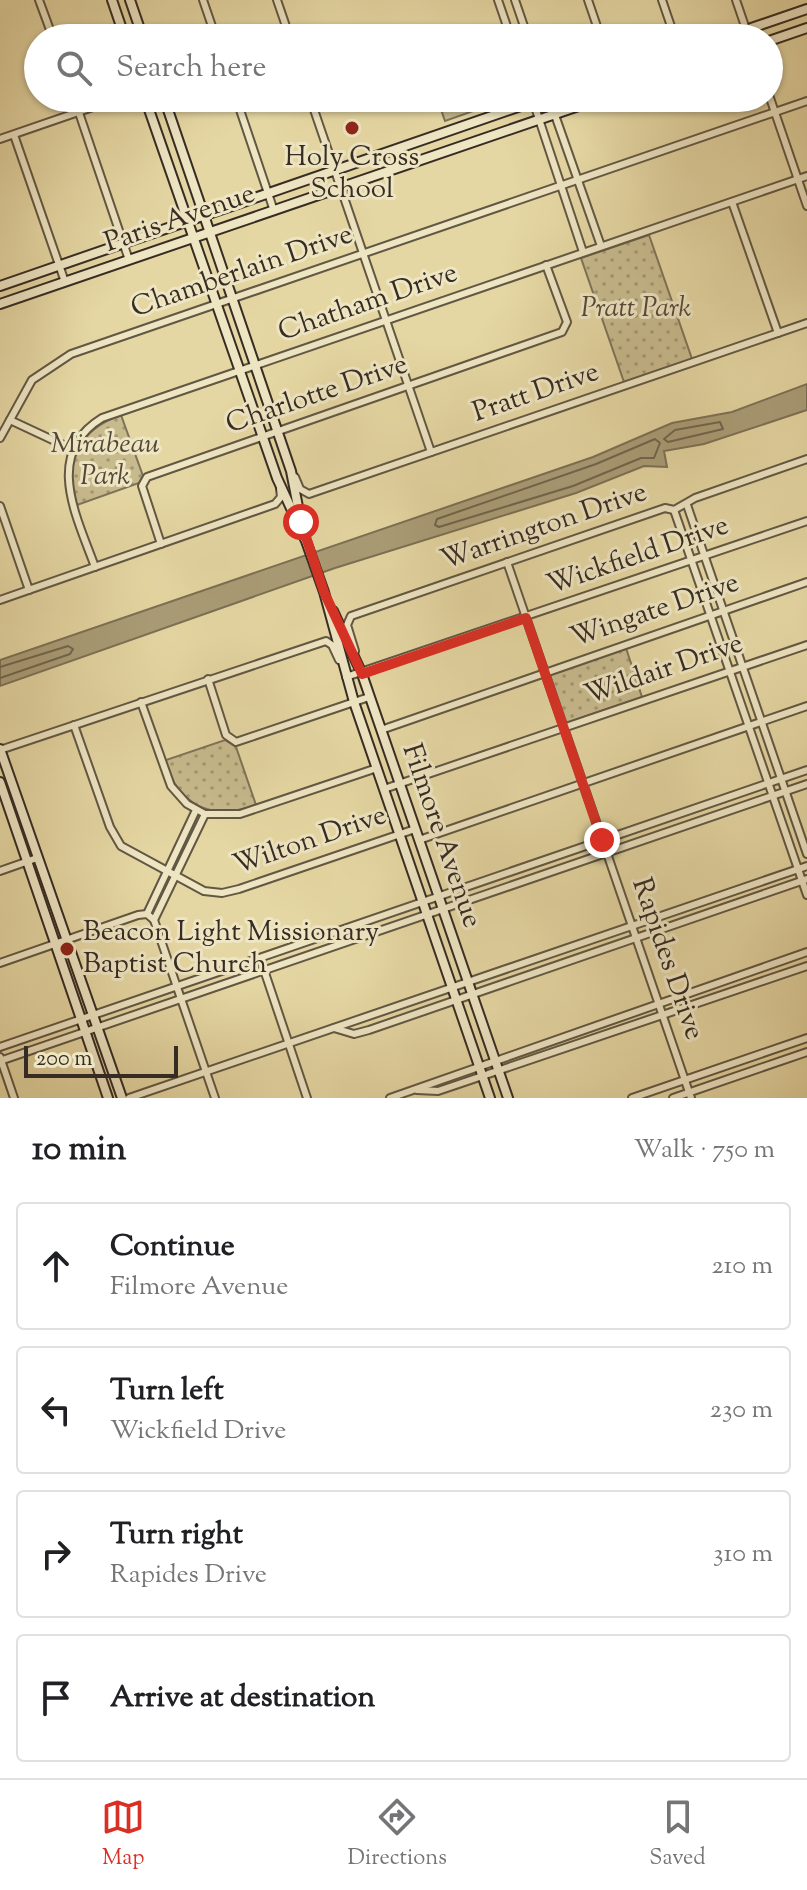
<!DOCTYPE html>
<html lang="en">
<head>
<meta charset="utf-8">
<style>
	:root { --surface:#fff; --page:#f2f2f2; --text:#202124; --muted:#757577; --line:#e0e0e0; --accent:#d93025 }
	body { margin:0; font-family:"Sorts Mill Goudy",serif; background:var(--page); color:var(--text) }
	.scale { position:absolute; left:24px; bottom:20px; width:154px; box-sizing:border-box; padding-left:8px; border:4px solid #362c23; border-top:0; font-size:22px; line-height:28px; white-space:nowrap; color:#362c23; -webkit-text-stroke:6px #eee5c3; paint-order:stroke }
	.stop { position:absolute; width:24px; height:24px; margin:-18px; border:6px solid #d93025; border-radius:50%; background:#fff }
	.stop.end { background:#d93025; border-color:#fff; box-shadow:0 2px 8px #0008 }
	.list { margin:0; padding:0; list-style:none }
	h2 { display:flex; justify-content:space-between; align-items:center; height:104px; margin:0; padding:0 32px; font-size:34px }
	h2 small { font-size:26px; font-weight:400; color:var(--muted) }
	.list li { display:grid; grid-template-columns:52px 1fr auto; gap:24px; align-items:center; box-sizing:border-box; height:128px; margin:0 16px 16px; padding:0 16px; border:2px solid var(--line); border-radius:8px }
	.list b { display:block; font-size:30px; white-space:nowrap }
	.list p { margin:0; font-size:26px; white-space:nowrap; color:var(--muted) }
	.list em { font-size:26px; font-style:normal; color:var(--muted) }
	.icon { flex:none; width:44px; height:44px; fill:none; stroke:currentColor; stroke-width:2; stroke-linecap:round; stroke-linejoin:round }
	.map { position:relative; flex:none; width:807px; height:1098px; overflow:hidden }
	.search { position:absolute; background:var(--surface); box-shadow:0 2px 6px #0004; left:24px; right:24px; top:24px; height:88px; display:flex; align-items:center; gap:20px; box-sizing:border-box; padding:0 28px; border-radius:44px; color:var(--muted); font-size:30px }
	.sheet { height:680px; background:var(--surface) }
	nav { display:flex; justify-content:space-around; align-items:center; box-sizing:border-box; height:112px; border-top:2px solid var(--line); background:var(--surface); font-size:22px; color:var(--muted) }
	nav a { display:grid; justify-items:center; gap:4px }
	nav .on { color:var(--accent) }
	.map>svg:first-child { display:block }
	.park { fill:url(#park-dots); stroke:#7e7358; stroke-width:2 }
	.pitch { fill:#c7ba8d; stroke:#7e7358; stroke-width:2 }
	.water { fill:#aa9d77; stroke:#7c7055; stroke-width:2 }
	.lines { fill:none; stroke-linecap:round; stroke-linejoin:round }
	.shore { stroke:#70644d; stroke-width:2 }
	.street-casing { stroke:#625743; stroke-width:10 }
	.secondary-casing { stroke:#362c23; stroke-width:12 }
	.street { stroke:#eee5c3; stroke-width:6 }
	.secondary { stroke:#eee5c3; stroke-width:8 }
	.route { stroke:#d93025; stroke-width:10 }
	.poi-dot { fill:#8f2418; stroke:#eee5c3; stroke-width:3 }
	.labels { text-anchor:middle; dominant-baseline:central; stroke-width:6; stroke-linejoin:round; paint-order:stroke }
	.poi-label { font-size:28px; fill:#362c23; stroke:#eee5c3 }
	.street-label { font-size:28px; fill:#362c23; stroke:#eee5c3 }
	.park-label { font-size:28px; font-style:italic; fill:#534838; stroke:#eee5c3 }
</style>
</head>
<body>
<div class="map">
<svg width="807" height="1098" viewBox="0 0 807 1098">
	<defs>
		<pattern id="park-dots" width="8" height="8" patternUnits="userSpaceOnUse" patternTransform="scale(2)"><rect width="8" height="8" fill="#c7ba8d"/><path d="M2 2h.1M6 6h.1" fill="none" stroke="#a29773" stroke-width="1.8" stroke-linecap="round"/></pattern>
	</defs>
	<rect width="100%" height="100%" fill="#e5d7a3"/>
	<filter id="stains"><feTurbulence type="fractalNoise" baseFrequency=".0025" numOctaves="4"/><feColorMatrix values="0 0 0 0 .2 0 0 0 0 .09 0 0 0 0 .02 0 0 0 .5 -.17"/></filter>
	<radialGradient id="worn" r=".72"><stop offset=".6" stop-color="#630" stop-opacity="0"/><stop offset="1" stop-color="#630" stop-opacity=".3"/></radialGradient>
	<!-- park -->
	<g class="park">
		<path d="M649 235 692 359 624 382 581 258Z"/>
		<path d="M121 415 143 476 139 483 77 505C61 463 80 429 121 415Z"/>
		<path d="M626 648 642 697 566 723 549 674Z"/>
		<path d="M225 740 236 747 256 805C209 822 181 805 163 761Z"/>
	</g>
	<!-- pitch -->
	<path class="pitch" d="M437 98H510L445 121Z"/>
	<!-- water -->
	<path class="water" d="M807 384V410L704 444 664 451 667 467 644 466 576 493 335 568 0 686V660L593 457 672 423 732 412Z"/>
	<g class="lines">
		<!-- shore -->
		<g class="shore">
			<path d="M720 422 723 429 668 442 664 439 675 430Z"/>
			<path d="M655 439 660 443 654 458H641L573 486 439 527 435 525 437 519 596 464Z"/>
			<path d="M0 667 68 646 73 649 70 654 0 678"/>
		</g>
		<defs>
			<g id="street">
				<path d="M39 0 53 38"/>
				<path d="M203 0 216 38"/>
				<path d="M277 0 290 38"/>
				<path d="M498 0 511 38"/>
				<path d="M515 0 528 38"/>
				<path d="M588 0 601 38"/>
				<path d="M662 0 675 38"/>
				<path d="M736 0 749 38"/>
				<path d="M769 95 807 206"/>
				<path d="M74 98 129 260"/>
				<path d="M236 98 274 211"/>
				<path d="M310 98 431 452"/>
				<path d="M532 98 583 252"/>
				<path d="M549 98 601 246"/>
				<path d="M14 135 65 282"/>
				<path d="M0 139 119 98"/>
				<path d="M732 202 778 333"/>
				<path d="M10 420 72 449"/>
				<path d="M0 438 32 380 71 354 807 101"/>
				<path d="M295 477 300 489 309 494 807 323"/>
				<path d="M687 505 807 854"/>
				<path d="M0 506 29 590"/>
				<path d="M674 510 807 895"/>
				<path d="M161 544 142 486 147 477 562 332 567 322 546 265"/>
				<path d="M507 562 691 1098"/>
				<path d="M95 567C77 517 43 454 102 418L807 176"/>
				<path d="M0 600 275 504 281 497 280 489"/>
				<path d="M355 651 347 625 351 616 665 508 674 510 695 498 807 459"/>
				<path d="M346 677 807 521"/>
				<path d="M208 679 226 735 236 742 369 697"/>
				<path d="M141 702 171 786 187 804 205 814H240L377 768"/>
				<path d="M74 725 110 827 121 846 204 891 222 893 239 889 415 829"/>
				<path d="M381 730 807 582"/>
				<path d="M0 750 326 641 332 645 339 660"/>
				<path d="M384 789 807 645"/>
				<path d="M205 814 154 920 215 1098"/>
				<path d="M419 840 807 706"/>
				<path d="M0 871 37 858"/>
				<path d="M147 914 196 810"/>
				<path d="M260 958 307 1098"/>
				<path d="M0 963 138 915 147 914 154 920"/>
				<path d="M334 1028 354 1034 369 1030 807 879"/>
				<path d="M0 1047 807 770"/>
				<path d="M0 1057 14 1098"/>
				<path d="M0 1061 807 784"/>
				<path d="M417 1090 438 1091 807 966"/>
				<path d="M129 1098 807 866"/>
				<path d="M390 1098 807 952"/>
				<path d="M632 1098 807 1038"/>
				<path d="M673 1098 807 1052"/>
			</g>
			<g id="secondary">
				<path d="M112 0 125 38"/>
				<path d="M130 0 143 38"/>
				<path d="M722 38 807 9"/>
				<path d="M769 41 807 28"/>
				<path d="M145 98 277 478 306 541 324 592 354 702 490 1098"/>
				<path d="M164 98 291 471 300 517"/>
				<path d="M0 286 544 98"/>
				<path d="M0 304 602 98"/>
				<path d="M333 611 362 674 508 1098"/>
				<path d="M0 749 122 1098"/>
				<path d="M0 782 108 1098"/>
			</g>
		</defs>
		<!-- street casing -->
		<use href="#street" class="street-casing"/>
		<!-- secondary casing -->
		<use href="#secondary" class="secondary-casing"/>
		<!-- street -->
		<use href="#street" class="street"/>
		<!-- secondary -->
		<use href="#secondary" class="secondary"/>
	</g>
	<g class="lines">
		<!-- route -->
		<path class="route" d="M301 522 324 592 362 674 526 618 602 840"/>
	</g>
	<!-- markers -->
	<g class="poi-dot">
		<circle cx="352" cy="128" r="8"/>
		<circle cx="67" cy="949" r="8"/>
	</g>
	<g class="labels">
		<!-- poi labels -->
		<g class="poi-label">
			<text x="352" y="158">Holy Cross<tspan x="352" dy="32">School</tspan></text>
			<text x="83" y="933" text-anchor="start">Beacon Light Missionary<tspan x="83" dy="32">Baptist Church</tspan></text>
		</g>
		<!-- street labels -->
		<g class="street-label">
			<text transform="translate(180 219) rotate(-19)">Paris Avenue</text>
			<text transform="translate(242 272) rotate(-19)">Chamberlain Drive</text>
			<text transform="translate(368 303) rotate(-19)">Chatham Drive</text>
			<text transform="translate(536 393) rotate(-19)">Pratt Drive</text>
			<text transform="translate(317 395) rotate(-19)">Charlotte Drive</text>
			<text transform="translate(544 527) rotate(-19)">Warrington Drive</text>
			<text transform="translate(638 556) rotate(-19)">Wickfield Drive</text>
			<text transform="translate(655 611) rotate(-19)">Wingate Drive</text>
			<text transform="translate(664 670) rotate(-19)">Wildair Drive</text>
			<text transform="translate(441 836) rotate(71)">Filmore Avenue</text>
			<text transform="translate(310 841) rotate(-19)">Wilton Drive</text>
			<text transform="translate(667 959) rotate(71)">Rapides Drive</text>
		</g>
		<!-- park labels -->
		<g class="park-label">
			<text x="636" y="309">Pratt Park</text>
			<text x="105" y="445">Mirabeau<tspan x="105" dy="32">Park</tspan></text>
		</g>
	</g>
	<rect width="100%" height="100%" filter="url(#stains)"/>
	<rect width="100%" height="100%" fill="url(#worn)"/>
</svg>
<div class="scale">200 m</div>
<div class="stop" style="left:301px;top:522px"></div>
<div class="stop end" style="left:602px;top:840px"></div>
<div class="search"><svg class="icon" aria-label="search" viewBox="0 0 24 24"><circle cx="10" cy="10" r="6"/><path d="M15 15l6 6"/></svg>Search here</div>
</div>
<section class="sheet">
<h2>10 min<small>Walk · 750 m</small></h2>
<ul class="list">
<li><svg class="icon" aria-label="ahead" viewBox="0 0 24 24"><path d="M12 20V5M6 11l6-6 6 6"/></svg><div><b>Continue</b><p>Filmore Avenue</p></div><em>210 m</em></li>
<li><svg class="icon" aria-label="left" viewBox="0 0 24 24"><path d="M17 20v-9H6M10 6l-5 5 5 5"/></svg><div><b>Turn left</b><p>Wickfield Drive</p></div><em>230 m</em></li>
<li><svg class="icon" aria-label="right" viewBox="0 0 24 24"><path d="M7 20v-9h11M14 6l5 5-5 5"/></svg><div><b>Turn right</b><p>Rapides Drive</p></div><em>310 m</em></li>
<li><svg class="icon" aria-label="arrive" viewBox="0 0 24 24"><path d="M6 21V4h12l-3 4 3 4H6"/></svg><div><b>Arrive at destination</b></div></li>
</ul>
</section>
<nav>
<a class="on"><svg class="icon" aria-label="map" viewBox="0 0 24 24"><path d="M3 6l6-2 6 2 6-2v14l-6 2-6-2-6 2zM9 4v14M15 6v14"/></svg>Map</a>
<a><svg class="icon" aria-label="directions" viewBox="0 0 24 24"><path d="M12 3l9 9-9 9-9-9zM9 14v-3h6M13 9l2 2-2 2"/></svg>Directions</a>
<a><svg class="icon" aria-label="saved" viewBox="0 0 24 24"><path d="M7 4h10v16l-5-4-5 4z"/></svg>Saved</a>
</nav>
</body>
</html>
